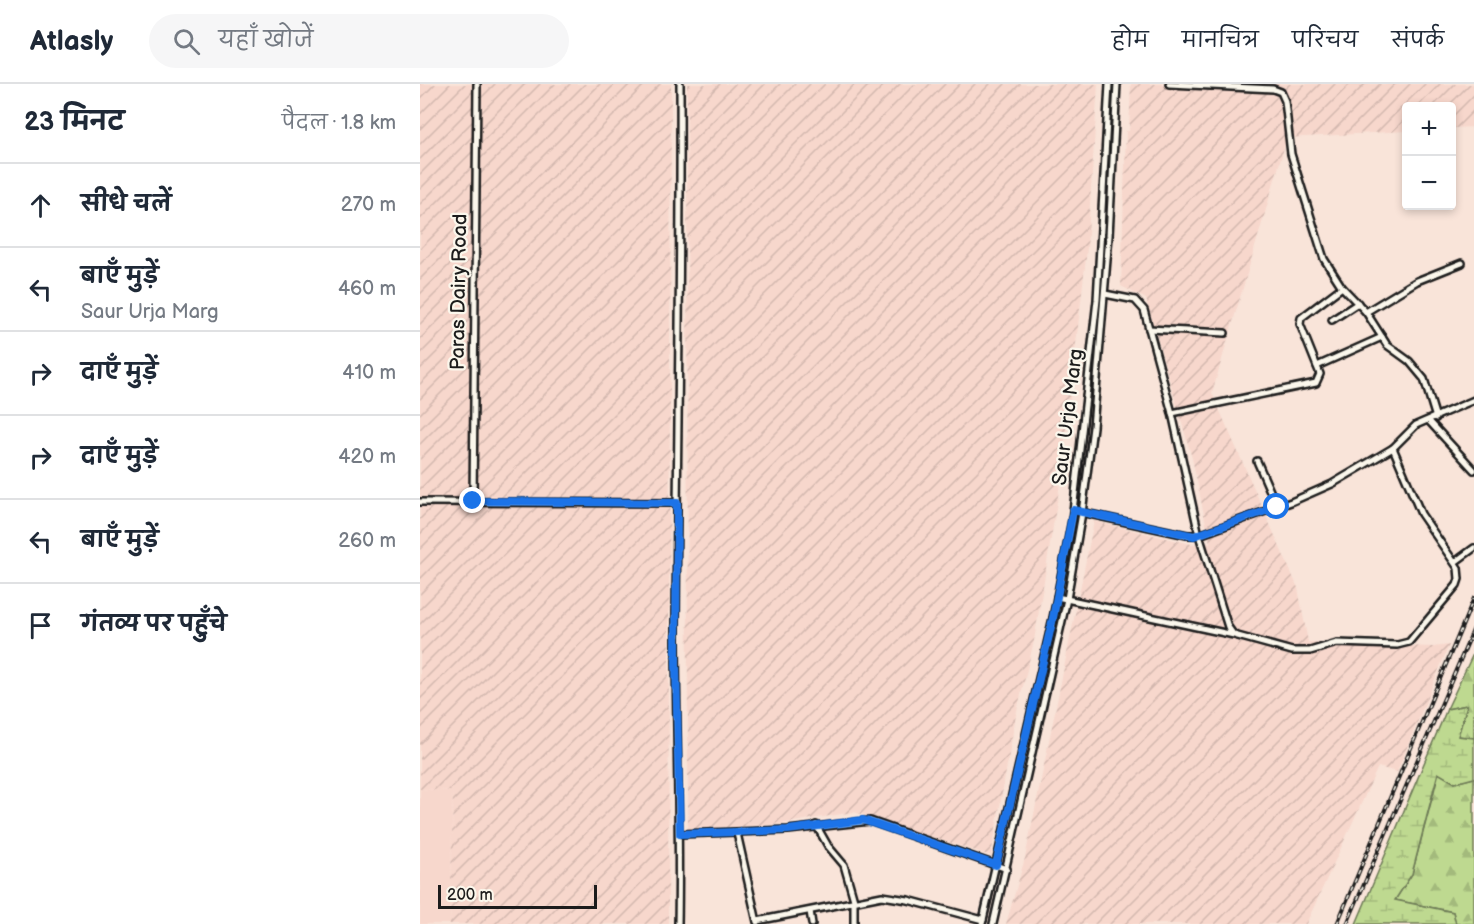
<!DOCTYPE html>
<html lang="hi">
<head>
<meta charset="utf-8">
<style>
	:root { --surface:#fff; --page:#f6f6f7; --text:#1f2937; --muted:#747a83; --line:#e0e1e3 }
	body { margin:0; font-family:"Balsamiq Sans","Playpen Sans Deva",sans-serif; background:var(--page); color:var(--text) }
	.controls { position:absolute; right:18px; top:18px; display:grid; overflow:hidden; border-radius:6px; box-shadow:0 3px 9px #0003 }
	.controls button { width:54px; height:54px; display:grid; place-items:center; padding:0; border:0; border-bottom:2px solid var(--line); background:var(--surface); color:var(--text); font:30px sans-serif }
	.scale { position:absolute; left:18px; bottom:15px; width:159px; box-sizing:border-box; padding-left:6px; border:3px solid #1c1c1c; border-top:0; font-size:16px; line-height:21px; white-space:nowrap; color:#1c1c1c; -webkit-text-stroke:4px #fbf7ec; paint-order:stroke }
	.stop { position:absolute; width:18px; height:18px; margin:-14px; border:4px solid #1a73e8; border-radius:50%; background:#fff }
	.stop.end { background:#1a73e8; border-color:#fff; box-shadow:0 2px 6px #0008 }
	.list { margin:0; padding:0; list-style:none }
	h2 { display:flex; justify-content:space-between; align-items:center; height:78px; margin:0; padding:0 24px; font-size:26px }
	h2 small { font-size:20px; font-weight:400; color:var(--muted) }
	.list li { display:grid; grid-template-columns:39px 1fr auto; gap:18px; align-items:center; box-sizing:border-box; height:84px; padding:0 24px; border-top:2px solid var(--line) }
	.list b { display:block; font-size:22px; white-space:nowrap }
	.list p { margin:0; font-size:20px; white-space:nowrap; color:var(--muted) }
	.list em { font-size:20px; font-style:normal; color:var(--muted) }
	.icon { flex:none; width:33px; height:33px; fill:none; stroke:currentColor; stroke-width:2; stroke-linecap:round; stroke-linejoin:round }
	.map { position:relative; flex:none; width:1054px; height:840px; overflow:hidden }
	header { display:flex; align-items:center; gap:36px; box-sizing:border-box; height:84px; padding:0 30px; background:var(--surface); border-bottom:2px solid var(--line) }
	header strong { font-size:28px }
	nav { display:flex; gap:33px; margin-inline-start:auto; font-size:21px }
	.search { width:420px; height:54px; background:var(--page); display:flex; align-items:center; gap:15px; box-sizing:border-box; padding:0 21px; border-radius:33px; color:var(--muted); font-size:22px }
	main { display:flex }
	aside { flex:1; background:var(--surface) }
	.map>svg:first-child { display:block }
	.built { fill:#f7d7cc }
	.industrial { fill:url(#industrial-furrows) }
	.forest { fill:url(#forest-firs); stroke:#6d7a56; stroke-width:1.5 }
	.wetland { fill:url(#wetland-marsh); stroke:#6d7a56; stroke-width:1.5 }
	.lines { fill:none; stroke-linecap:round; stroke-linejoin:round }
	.minor-casing { stroke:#1c1c1c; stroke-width:10 }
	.minor { stroke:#fbf7ec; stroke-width:5 }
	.rail-casing { stroke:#1c1c1c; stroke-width:4 }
	.rail { stroke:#fbf7ec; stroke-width:1.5; stroke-dasharray:4.5; stroke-linecap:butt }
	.route { stroke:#1a73e8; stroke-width:8 }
	.labels { text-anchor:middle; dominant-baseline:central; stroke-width:4.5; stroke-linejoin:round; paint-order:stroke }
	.street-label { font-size:20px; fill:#1c1c1c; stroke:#fbf7ec }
</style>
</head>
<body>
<header>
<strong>Atlasly</strong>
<div class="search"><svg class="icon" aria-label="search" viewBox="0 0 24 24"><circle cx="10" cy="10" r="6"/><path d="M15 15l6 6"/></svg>यहाँ खोजें</div>
<nav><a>होम</a><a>मानचित्र</a><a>परिचय</a><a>संपर्क</a></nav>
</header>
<main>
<aside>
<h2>23 मिनट<small>पैदल · 1.8 km</small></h2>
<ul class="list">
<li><svg class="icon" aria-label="ahead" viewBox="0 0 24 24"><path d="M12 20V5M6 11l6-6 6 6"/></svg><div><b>सीधे चलें</b></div><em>270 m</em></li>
<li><svg class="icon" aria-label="left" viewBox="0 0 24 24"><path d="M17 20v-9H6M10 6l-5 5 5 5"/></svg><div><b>बाएँ मुड़ें</b><p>Saur Urja Marg</p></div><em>460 m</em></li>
<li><svg class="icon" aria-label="right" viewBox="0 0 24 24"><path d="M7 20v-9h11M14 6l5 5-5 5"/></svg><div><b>दाएँ मुड़ें</b></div><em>410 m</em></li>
<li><svg class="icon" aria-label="right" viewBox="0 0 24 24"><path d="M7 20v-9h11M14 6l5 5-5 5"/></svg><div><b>दाएँ मुड़ें</b></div><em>420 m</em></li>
<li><svg class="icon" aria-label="left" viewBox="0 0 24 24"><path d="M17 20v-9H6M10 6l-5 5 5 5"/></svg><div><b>बाएँ मुड़ें</b></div><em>260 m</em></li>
<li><svg class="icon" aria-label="arrive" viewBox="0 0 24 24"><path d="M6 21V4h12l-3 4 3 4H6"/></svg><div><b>गंतव्य पर पहुँचे</b></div></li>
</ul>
</aside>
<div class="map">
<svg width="1054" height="840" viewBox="0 0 1054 840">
	<defs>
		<pattern id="industrial-furrows" width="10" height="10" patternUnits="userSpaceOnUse" patternTransform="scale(1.5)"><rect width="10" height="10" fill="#f7d7cc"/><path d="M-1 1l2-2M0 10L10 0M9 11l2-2" fill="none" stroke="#d3b8af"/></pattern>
		<pattern id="forest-firs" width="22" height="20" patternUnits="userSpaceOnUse" patternTransform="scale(1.5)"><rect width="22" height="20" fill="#bed990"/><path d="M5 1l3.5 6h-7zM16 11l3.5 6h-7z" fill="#a3ba7c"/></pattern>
		<pattern id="wetland-marsh" width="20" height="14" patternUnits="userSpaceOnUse" patternTransform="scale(1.5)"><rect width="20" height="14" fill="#bed990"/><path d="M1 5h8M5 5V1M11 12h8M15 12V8" fill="none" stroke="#a3ba7c"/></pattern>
	</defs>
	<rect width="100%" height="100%" fill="#f9e4d9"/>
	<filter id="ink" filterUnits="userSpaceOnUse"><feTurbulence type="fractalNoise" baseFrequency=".0167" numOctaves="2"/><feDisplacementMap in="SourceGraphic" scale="12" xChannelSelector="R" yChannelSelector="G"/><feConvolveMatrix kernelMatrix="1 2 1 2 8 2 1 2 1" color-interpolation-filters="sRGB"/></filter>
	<g filter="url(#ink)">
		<!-- built -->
		<path class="built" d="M0 705 33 707 30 840H0Z"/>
		<!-- industrial -->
		<g class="industrial">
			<path d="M0 0H251L248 840H30L33 707 0 705Z"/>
			<path d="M267 0H678L667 165 639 406 614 557 596 631 571 772 434 728 361 740 268 746Z"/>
			<path d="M711 0H1054V43L1032 44V22H986V47L867 54 792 309 878 504 888 558 1013 563 1029 561 977 688 958 683 886 840H586L605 774 674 437 771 460 790 459 772 374 726 215 701 202 706 47H709Z"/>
		</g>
		<!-- forest -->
		<g class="forest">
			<path d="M1054 568V654L1038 652 1047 621 1027 625Z"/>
			<path d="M1019 688 1035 699 1054 694V840H1036L1033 828 975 816 992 790Z"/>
		</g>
		<!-- wetland -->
		<path class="wetland" d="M1047 621 1038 652 1054 654V694L1035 699 1018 689 992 790 975 816 1033 828 1036 840H936L1027 625Z"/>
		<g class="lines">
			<defs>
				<g id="minor">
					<path d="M749 0 853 5 861 8 865 17 871 70 904 175 922 203 946 228 967 261 989 277 1004 295 1016 334"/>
					<path d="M685 210 715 216 724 226 752 329 779 451 808 543 813 550"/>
					<path d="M946 228 997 197 1042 179"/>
					<path d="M912 236 938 219"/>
					<path d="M729 245 805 249"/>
					<path d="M897 282 962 253"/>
					<path d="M752 329 896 299 900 290 880 240 881 234 922 203"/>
					<path d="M1009 337 1054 386"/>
					<path d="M837 377 857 423"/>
					<path d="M53 417 57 0"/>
					<path d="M0 418 257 419"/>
					<path d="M660 428 767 451H779L871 418 912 400 973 364 996 341 1054 316"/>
					<path d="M1035 478 1054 464"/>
					<path d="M637 513 814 551 872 567H890L917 559 977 561 989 558 1037 501 1039 495 1038 484 1001 430 973 364"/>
					<path d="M396 741 408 762 424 781 434 816V840"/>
					<path d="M317 749 337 838"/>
					<path d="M260 750 368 746 450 737 587 785"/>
					<path d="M390 827 392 840"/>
					<path d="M337 837 462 812 488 816 563 836"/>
					<path d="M258 840C260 742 256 643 256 545 257 363 261 182 260 0"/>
					<path d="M562 840 633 534 652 436 677 216 689 0"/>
					<path d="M573 840 647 515 662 429 673 343 689 152 697 0"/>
				</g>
			</defs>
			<!-- minor casing -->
			<use href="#minor" class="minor-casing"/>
			<!-- minor -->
			<use href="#minor" class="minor"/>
			<defs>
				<g id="rail">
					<path d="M917 840 1054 514"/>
					<path d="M927 840 1054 544"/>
				</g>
			</defs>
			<!-- rail casing -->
			<use href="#rail" class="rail-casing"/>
			<!-- rail -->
			<use href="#rail" class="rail"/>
		</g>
	</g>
	<g class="lines" filter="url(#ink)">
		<!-- route -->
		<path class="route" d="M53 417 257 419 256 579 260 750 368 746 443 736 576 781 633 534 653 426 774 452 857 423"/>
	</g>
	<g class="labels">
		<!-- street labels -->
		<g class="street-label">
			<text transform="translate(39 208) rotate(-89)">Paras Dairy Road</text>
			<text transform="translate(648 333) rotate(-83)">Saur Urja Marg</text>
		</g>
	</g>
</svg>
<div class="controls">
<button>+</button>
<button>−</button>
</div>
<div class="scale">200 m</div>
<div class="stop" style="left:857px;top:423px"></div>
<div class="stop end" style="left:53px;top:417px"></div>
</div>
</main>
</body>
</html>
